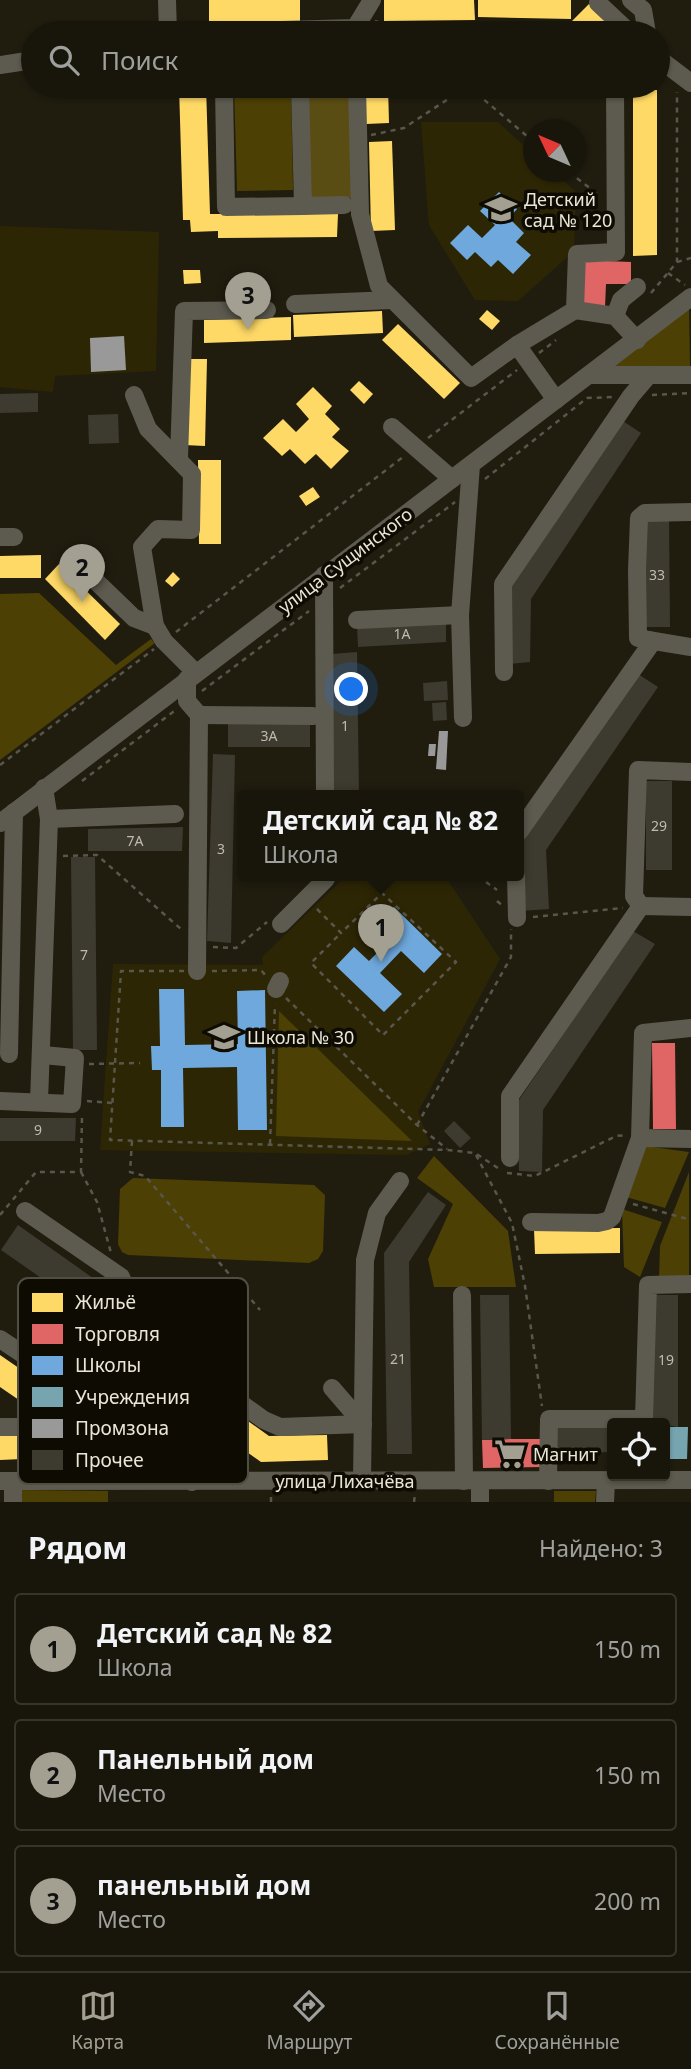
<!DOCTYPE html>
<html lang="ru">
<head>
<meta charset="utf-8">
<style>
	:root { --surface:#18160b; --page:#211f14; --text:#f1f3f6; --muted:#9f9f9d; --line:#36352c; --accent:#a3a091 }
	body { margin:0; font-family:"Noto Sans",sans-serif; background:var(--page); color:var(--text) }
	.controls { position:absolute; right:21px; bottom:21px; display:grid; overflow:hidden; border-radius:7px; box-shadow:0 2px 5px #0004 }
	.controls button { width:63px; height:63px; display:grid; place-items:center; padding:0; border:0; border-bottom:2px solid var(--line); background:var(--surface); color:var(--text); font:35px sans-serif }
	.compass { position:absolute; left:523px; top:119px; width:63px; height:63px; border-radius:50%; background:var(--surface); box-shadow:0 2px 5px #0004; rotate:314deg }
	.you { position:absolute; left:352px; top:690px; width:24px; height:24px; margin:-18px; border:5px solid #fff; border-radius:50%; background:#1a73e8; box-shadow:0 0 0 10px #1a73e833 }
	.badge { display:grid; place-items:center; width:46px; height:46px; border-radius:50%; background:var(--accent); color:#111; font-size:23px; font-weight:700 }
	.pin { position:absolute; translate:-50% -58px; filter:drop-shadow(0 2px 4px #0008) }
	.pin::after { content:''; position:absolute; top:37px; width:24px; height:21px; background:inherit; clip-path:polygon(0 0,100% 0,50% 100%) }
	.popup { position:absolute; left:237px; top:790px; width:287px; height:91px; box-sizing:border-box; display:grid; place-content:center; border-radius:7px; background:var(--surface); filter:drop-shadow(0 2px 5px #0005); font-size:23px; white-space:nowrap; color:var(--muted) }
	.popup b { font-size:26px; color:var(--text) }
	.popup::after { content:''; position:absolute; left:50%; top:100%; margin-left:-14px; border:14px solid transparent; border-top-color:var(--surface) }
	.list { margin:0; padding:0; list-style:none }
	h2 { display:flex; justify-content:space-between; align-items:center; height:91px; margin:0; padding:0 28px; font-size:30px }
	h2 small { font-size:23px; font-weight:400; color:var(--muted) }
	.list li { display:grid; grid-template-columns:46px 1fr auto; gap:21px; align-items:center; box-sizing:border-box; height:112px; margin:0 14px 14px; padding:0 14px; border:2px solid var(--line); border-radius:7px }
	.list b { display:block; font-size:26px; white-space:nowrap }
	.list p { margin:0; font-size:23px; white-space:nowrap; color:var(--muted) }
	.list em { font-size:23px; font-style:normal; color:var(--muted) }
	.icon { flex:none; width:38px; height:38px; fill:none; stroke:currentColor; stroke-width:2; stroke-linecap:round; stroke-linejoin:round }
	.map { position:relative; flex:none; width:691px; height:1502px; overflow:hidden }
	.search { position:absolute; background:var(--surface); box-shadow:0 2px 5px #0004; left:21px; right:21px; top:21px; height:77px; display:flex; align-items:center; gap:18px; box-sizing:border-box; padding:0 24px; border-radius:38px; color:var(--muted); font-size:26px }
	.sheet { height:469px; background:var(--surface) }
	nav { display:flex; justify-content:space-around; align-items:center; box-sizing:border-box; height:98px; border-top:2px solid var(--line); background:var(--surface); font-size:19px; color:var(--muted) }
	nav a { display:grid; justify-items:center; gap:4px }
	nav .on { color:var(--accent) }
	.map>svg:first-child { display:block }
	.built { fill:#2d2605 }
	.green { fill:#4c4004 }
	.forest { fill:#5a4d13 }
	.homes { fill:#ffd966 }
	.shops { fill:#e06666 }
	.schools { fill:#6fa8dc }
	.public { fill:#76a5af }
	.industry { fill:#999 }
	.building { fill:#3d3a2f }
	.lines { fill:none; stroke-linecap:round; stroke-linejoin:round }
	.path { stroke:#59564b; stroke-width:2.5; stroke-dasharray:5 5; stroke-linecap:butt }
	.minor { stroke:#5d5b50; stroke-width:18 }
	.labels { text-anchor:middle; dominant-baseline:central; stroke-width:7; stroke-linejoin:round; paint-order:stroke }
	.number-label { font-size:14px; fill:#bfbbad }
	.poi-label { font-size:18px; fill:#eae6d7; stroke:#0e0b03; text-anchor:start }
	.street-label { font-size:18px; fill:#eae6d7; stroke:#0e0b03 }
	.key { fill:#0e0b03; stroke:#504d43; stroke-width:2 }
	.key-label { font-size:19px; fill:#eae6d7 }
</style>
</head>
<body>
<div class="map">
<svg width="691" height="1502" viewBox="0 0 691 1502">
	<rect width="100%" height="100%" fill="#201d0f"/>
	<!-- built -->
	<g class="built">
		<path d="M421 122H498L533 154 534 172H553L576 192 574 251 518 301 475 300 429 225Z"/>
		<path d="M0 226 159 232 156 371 55 376 53 392 0 387Z"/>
		<path d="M346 876H445L500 959 418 1112 430 1144 406 1155 100 1150 113 964 263 965 262 957Z"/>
	</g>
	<!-- green -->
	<g class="green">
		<path d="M234 86H291L293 190 237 191Z"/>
		<path d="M689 306 690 368 603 370Z"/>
		<path d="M39 593 116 665 151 639 155 643 0 760V594Z"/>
		<path d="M279 1011 412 1141 276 1136Z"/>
		<path d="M645 1146 689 1152 665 1208 626 1197Z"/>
		<path d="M434 1156 508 1231 516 1287H434L428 1259 453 1204 417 1178Z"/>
		<path d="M689 1172V1275L659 1278 660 1246Z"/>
		<path d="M133 1178 314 1185 325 1195 323 1251 318 1259 309 1263 128 1255 122 1252 118 1244 120 1189Z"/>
		<path d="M622 1209 662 1222 640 1277 624 1267Z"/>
		<path d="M18 1490 108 1491V1502H18Z"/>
		<path d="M554 1491H596L595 1502H554Z"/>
	</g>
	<!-- forest -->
	<path class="forest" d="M305 86H350L352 198 307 200Z"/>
	<!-- homes -->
	<g class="homes">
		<path d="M209 0H300V25L209 24Z"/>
		<path d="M384 0H474L475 20 384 21Z"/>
		<path d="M478 0H571V19L478 17Z"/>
		<path d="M589 4 618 33H583L571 22Z"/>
		<path d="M179 86H206L210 214H338L337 237 218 238V231L191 232 190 220H183Z"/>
		<path d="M365 86H388L389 123 366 124Z"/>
		<path d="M633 90H657V255L633 256Z"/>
		<path d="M392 141 395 230 371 231 369 142Z"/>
		<path d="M183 270H200L201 283 184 284Z"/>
		<path d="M487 310 500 321 492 330 479 319Z"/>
		<path d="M382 311 383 333 294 337 293 315Z"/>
		<path d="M291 317V340L204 343V320Z"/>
		<path d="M398 324 460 383 444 399 382 340Z"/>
		<path d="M186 359H207L205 446 184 445Z"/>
		<path d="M359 381 373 394 364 404 350 390Z"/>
		<path d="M313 387 332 406 325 414 340 429 332 437 349 451 331 469 316 454 305 464 290 449 282 456 263 438 283 419 296 432 309 419 296 404Z"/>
		<path d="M198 460H221V544H199Z"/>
		<path d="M313 487 320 497 306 506 299 496Z"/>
		<path d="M41 555V578H0V556Z"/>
		<path d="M59 564 120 624 105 640 45 579Z"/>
		<path d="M173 572 180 579 172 587 165 581Z"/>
		<path d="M620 1228V1253L535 1254 534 1229Z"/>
		<path d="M102 1316 269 1436 327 1435 328 1460 261 1462 86 1337Z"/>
		<path d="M0 1355 110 1431 179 1430V1456L102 1457 0 1387Z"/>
		<path d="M0 1436H23L22 1459 0 1460Z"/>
	</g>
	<!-- shops -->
	<g class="shops">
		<path d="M580 260 631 262V284H606L605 307 578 306Z"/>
		<path d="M652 1043H675L676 1129H653Z"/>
		<path d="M511 1439H543L544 1467 483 1468 482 1440Z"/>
	</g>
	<!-- schools -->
	<g class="schools">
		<path d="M499 192 517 209 509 218 524 233 516 242 531 255 513 274 498 260 491 267 475 252 467 260 450 243 468 225 482 238 495 225 480 211Z"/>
		<path d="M394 907 442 954 424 973 401 951 380 973 402 994 384 1012 336 966 354 947 369 961 390 940 376 926Z"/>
		<path d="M159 989H184L185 1045 238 1044 237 991 265 990 267 1130H238L237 1067 183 1068 184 1127H161V1070H152L151 1046H160Z"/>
	</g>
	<!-- public -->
	<path class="public" d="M665 1427H688L687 1459H665Z"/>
	<!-- industry -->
	<g class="industry">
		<path d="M124 336 126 370 91 372 90 338Z"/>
		<path d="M439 731H448L446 770 436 769Z"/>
		<path d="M429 744H436L435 756H428Z"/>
	</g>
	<!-- building -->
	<g class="building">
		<path d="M38 393V412L0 413V394Z"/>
		<path d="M118 414 119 443 89 444 88 415Z"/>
		<path d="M623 421 641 433 531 599 530 662 509 664V591Z"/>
		<path d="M644 521H669L670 627H644Z"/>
		<path d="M446 620V642L358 647 357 625Z"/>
		<path d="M357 652 359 796H333L332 654Z"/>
		<path d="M638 674 658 687 546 850 549 909 520 911 519 842Z"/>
		<path d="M447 681 448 700 424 701 423 683Z"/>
		<path d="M446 702 447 720 433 721 432 703Z"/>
		<rect x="228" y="723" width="82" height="24"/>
		<path d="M213 754 235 755 231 943 207 941Z"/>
		<rect x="646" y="781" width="26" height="89"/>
		<path d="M183 827 182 851H88V829Z"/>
		<path d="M71 857H95L97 1050H73Z"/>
		<path d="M633 931 655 944 543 1110 542 1172 519 1171 517 1103Z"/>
		<path d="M0 1118H76L75 1141H0Z"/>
		<path d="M454 1121 471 1138 460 1148 444 1131Z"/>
		<path d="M428 1192 446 1205 409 1262 412 1454H387L384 1253Z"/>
		<path d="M18 1225 100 1283 83 1307 1 1250Z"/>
		<path d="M480 1295H509L511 1439 482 1440Z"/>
		<path d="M653 1295H678V1427L653 1423Z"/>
		<path d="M553 1427H612V1452L553 1453Z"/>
	</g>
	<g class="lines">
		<!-- path -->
		<g class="path">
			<path d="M375 21 394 27 402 33"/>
			<path d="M632 86H638"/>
			<path d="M469 87 534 142"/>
			<path d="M371 135 404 128 468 86H499"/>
			<path d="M569 172 600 196"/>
			<path d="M677 262 691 258"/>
			<path d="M668 273 685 285"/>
			<path d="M651 293 677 262V92"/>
			<path d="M539 353 556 340"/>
			<path d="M652 395 691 393"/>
			<path d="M428 438 517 370"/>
			<path d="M485 479 587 398 614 397"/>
			<path d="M340 588 455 502"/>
			<path d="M176 632 403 457"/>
			<path d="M202 691 309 611"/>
			<path d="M0 765 154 649"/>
			<path d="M82 781 177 709"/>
			<path d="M63 856 97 855 182 930"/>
			<path d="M478 876 497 890"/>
			<path d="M497 901 503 906"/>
			<path d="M317 909 341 933 382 893 456 962 383 1035 311 963 341 933"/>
			<path d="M533 917 623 908"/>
			<path d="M213 947 236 948 267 922"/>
			<path d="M184 971H121L110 1140 448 1150 475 1153 498 1168"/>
			<path d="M212 971 261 970 266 976"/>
			<path d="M286 998 417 1125 447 1149"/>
			<path d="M89 1064 140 1063"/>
			<path d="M87 1101 112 1103"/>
			<path d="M417 1125 511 957V929"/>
			<path d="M132 1141 130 1172 145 1176 260 1310"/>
			<path d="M270 1144 275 1004"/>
			<path d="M476 1155 512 1223 525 1286 542 1406"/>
			<path d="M81 1172 97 1202 111 1253"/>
			<path d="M507 1173 535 1176 616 1136 627 1135"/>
			<path d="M633 1204 691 1220"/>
			<path d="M0 1215 36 1172H81L82 1116"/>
			<path d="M271 1502V1495"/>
			<path d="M414 1502 415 1494"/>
		</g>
		<!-- minor -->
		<g class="minor">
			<path d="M167 0 168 33"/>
			<path d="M631 0 643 10 647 33"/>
			<path d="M598 3 630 33"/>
			<path d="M141 33 147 31 167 33"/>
			<path d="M174 33 355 28 372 0"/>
			<path d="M658 58 691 83"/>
			<path d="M0 65 33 60"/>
			<path d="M224 86 226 207 303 206 300 86"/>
			<path d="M357 86 360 214 379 286 471 378 517 345 575 310 577 254 616 252 615 86"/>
			<path d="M303 206 344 205"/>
			<path d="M295 304 392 300"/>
			<path d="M575 310 615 316 637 340"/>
			<path d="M615 316 621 300 637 287"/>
			<path d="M517 345 556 400"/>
			<path d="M589 375H691"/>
			<path d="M134 395 148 429 192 474 191 530 158 529 142 547 155 626 164 641 195 672"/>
			<path d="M392 427 452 479"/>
			<path d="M179 458 184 311 267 310"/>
			<path d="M0 537H14"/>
			<path d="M76 562 134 618 155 626"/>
			<path d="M324 575 325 796"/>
			<path d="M357 620 460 615"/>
			<path d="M642 639 691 647"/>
			<path d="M504 672 503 584 631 396 648 376"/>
			<path d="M187 679V701L199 715 197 971"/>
			<path d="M199 715 313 716"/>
			<path d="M463 718 460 615 471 465"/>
			<path d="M49 819 175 814"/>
			<path d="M0 823 691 297"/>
			<path d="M519 832 653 641 638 638 637 570 639 518 645 513 691 512"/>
			<path d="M516 876 517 918"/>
			<path d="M641 906 634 896 638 770 691 772"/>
			<path d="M641 906 691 907"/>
			<path d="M281 924 326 879V876"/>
			<path d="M276 989 280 981"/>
			<path d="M9 1054 14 812"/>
			<path d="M0 1101 72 1104 75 1058 43 1055"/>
			<path d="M39 1102 49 819 44 788"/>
			<path d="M640 1138 691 1139"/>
			<path d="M510 1158V1096L641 906"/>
			<path d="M25 1211 121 1277 124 1284 108 1308 264 1420 280 1427 363 1424"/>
			<path d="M531 1222 598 1223 607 1221 612 1217 640 1138 643 1033 691 1028"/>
			<path d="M462 1295 464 1481"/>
			<path d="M0 1339 117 1417 176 1419 189 1433 192 1482"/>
			<path d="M332 1388 363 1424"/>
			<path d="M0 1427H32L34 1481"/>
			<path d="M0 1481 691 1480"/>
			<path d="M362 1481 365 1260 377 1213 400 1181"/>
			<path d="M548 1481 549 1419H644L648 1285 691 1284"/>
			<path d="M13 1502V1481"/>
			<path d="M480 1502V1481"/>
			<path d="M605 1502 606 1481"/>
		</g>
	</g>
	<!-- icons -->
	<defs>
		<symbol id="school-bare" viewBox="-9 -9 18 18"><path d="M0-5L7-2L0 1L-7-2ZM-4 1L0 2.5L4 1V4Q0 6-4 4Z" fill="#a3a091" stroke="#0e0b03" stroke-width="2.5" paint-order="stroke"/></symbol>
		<symbol id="supermarket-bare" viewBox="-9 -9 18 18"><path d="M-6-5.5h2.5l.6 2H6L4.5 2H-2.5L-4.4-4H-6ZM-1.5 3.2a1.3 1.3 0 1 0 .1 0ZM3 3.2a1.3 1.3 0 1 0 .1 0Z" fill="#a3a091" stroke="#0e0b03" stroke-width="2.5" paint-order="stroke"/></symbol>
	</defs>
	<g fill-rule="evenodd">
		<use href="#school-bare" x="479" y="187" width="44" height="44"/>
		<use href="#school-bare" x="202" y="1015" width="44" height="44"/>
		<use href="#supermarket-bare" x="488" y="1432" width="44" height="44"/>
	</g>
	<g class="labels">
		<!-- number labels -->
		<g class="number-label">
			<text x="657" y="574">33</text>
			<text x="402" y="633">1А</text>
			<text x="345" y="725">1</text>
			<text x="269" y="735">3А</text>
			<text x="659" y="825">29</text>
			<text x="135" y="840">7А</text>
			<text x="221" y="848">3</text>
			<text x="84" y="954">7</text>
			<text x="38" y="1129">9</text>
			<text x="398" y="1358">21</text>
			<text x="666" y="1359">19</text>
		</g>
		<!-- poi labels -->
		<g class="poi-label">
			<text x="524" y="199">Детский<tspan x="524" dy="21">сад № 120</tspan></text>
			<text x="247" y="1037">Школа № 30</text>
			<text x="533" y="1454">Магнит</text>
		</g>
		<!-- street labels -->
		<g class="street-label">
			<text transform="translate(345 560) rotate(-37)">улица Сущинского</text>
			<text x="345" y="1481">улица Лихачёва</text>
		</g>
	</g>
	<!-- legend -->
	<rect x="18" y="1278" width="230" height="206" rx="10" class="key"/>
	<rect x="32" y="1293" width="31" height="19" fill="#ffd966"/>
	<rect x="32" y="1324" width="31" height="20" fill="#e06666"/>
	<rect x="32" y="1356" width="31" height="19" fill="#6fa8dc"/>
	<rect x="32" y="1387" width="31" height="20" fill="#76a5af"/>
	<rect x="32" y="1419" width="31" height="19" fill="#999"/>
	<rect x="32" y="1450" width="31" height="20" fill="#3d3a2f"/>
	<g class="key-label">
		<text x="75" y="1309">Жильё</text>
		<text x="75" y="1341">Торговля</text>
		<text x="75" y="1372">Школы</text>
		<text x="75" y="1404">Учреждения</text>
		<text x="75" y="1435">Промзона</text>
		<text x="75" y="1467">Прочее</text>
	</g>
</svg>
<div class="controls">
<button><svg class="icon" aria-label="locate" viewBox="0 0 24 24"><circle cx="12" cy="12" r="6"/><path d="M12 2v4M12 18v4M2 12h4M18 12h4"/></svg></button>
</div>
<svg class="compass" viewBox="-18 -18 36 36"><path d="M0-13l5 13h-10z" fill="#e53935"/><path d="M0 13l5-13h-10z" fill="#9f9f9d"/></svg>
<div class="you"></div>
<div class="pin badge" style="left:381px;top:962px">1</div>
<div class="popup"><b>Детский сад № 82</b>Школа</div>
<div class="pin badge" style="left:82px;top:602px">2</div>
<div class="pin badge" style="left:248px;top:330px">3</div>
<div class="search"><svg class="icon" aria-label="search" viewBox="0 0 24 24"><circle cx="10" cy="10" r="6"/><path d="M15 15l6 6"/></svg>Поиск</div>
</div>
<section class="sheet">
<h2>Рядом<small>Найдено: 3</small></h2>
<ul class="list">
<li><span class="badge">1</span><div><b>Детский сад № 82</b><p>Школа</p></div><em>150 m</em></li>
<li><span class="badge">2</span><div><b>Панельный дом</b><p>Место</p></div><em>150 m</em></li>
<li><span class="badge">3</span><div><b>панельный дом</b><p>Место</p></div><em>200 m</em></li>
</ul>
</section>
<nav>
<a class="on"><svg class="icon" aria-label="map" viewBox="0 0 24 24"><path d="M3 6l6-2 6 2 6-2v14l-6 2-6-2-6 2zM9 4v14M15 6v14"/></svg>Карта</a>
<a><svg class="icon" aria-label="directions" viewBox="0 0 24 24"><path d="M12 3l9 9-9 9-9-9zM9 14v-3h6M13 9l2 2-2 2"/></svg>Маршрут</a>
<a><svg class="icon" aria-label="saved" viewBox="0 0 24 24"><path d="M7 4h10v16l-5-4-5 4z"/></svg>Сохранённые</a>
</nav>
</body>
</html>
